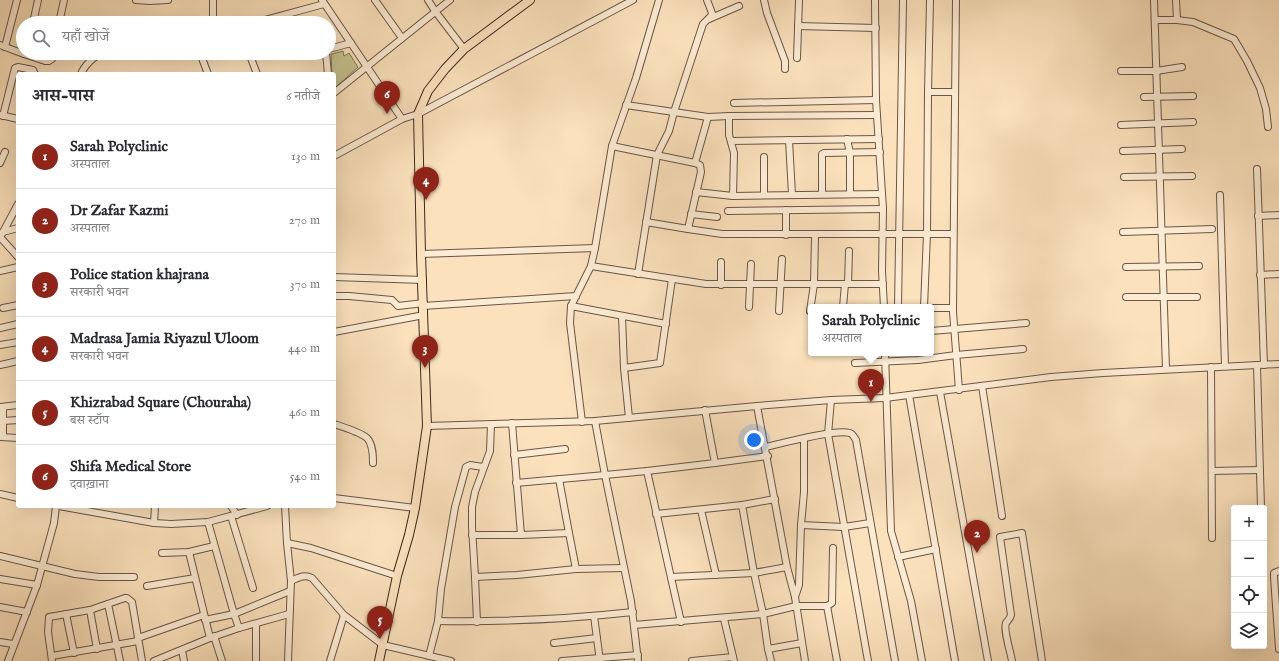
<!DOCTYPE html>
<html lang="hi">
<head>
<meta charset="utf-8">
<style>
	:root { --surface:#fff; --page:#f2f2f3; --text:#2b2b33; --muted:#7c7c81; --line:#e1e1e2; --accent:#8f2418 }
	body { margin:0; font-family:"IM FELL English","Noto Serif Devanagari",serif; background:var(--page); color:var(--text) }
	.controls { position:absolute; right:12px; bottom:12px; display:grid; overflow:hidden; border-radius:4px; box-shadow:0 4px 16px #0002 }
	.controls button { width:36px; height:36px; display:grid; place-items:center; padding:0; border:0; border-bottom:1px solid var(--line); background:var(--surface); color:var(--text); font:20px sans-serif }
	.you { position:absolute; left:754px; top:440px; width:14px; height:14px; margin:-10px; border:3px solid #fff; border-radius:50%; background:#1a73e8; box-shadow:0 0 0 6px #1a73e833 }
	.badge { display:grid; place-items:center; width:26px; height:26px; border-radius:50%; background:var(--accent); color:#fff; font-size:13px; font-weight:700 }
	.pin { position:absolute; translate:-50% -33px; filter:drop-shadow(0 1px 2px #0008) }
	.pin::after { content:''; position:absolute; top:21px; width:14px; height:12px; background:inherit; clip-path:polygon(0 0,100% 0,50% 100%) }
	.popup { position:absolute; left:808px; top:304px; width:126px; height:52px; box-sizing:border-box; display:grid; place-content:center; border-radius:4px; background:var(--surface); filter:drop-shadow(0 1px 3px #0005); font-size:13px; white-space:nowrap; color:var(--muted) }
	.popup b { font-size:15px; color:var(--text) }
	.popup::after { content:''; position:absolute; left:50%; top:100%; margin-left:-8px; border:8px solid transparent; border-top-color:var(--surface) }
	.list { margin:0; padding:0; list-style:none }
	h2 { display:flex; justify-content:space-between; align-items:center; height:52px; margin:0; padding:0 16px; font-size:17px }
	h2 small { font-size:13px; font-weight:400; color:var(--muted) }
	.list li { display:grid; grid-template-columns:26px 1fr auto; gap:12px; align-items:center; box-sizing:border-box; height:64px; padding:0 16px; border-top:1px solid var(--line) }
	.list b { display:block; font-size:15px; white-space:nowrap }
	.list p { margin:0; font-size:13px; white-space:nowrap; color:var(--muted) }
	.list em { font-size:13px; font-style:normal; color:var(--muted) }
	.icon { flex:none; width:22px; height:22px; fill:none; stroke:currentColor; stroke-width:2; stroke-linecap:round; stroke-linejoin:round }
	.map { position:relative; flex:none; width:1279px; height:661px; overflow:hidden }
	.search { position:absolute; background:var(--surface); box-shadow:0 4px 16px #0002; left:16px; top:16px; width:320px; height:44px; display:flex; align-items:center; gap:10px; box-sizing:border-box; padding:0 14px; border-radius:22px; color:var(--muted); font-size:15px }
	.panel { position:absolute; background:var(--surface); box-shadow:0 4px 16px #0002; left:16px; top:72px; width:320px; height:436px; border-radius:4px }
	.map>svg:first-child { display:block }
	.green { fill:#c3c28e; stroke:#807557 }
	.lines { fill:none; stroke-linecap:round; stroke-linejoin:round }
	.minor-casing { stroke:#6c5647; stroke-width:8 }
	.major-casing { stroke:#3c2820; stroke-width:10 }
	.minor { stroke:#fcecd4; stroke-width:6 }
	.major { stroke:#fbe2bd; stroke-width:8 }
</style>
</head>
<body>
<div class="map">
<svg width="1279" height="661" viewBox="0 0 1279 661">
	<rect width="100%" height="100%" fill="#fbe2bd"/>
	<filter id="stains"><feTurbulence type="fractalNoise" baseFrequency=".005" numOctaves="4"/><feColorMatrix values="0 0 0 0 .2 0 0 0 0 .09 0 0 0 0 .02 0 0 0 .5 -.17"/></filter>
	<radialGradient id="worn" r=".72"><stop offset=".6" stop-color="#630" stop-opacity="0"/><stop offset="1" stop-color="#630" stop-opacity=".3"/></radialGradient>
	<!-- green -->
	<path class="green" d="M343 51 344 56 349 53 358 67 334 89V74H332L331 54Z"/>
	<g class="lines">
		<defs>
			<g id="minor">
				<path d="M136 0 150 1 168 0"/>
				<path d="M322 0 402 119"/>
				<path d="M375 0 402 38"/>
				<path d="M428 0 435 11 464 49"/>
				<path d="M764 0 767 13 785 61V69"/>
				<path d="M875 0 876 100 883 209 882 271 884 307"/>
				<path d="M956 0 953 312 959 390"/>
				<path d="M1154 0 1166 369"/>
				<path d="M709 19 739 6"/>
				<path d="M1155 20H1177L1176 0"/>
				<path d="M1177 20 1193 22 1234 39 1247 61 1260 88 1266 109 1268 127"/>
				<path d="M33 23 38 0"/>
				<path d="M59 23 64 0"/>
				<path d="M213 23V0"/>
				<path d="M254 23 324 4"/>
				<path d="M798 26 876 28"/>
				<path d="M0 45 24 54V53"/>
				<path d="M5 47 17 0"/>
				<path d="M329 49 351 43"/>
				<path d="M200 53 208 74"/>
				<path d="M249 53 257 74"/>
				<path d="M326 53 328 74"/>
				<path d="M24 54 45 61H49L52 59 53 53"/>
				<path d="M797 58 799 0"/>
				<path d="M1121 71H1156L1182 67"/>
				<path d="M81 74C84 66 94 56 102 53"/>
				<path d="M928 92 930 0"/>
				<path d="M334 93 450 0"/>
				<path d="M1144 97 1193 96"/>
				<path d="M734 103 876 100"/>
				<path d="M626 105 708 117 729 116"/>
				<path d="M0 115 18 119"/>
				<path d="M3 116 15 68 18 67 33 70 35 74"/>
				<path d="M1121 125 1193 122"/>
				<path d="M847 139 850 153V193"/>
				<path d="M789 140 792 195"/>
				<path d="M731 141 879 139"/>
				<path d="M612 146 695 163 700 165 701 172 688 229 646 222"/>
				<path d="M1123 151 1182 149"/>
				<path d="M334 156 402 119 418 114 633 0"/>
				<path d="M764 157V195"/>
				<path d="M0 163 5 152"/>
				<path d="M695 163 708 117"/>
				<path d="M1257 169 1264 365"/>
				<path d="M1124 177 1192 176"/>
				<path d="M696 192 733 196 882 194"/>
				<path d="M822 194V154L824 153 880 152"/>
				<path d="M1220 195 1225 366"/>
				<path d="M733 196 734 153 729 135V116L877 115"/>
				<path d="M786 210V235"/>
				<path d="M728 211 883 209"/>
				<path d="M691 214 717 217"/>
				<path d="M1258 216 1279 215"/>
				<path d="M688 229 722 234H953"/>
				<path d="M3 232 18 204"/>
				<path d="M1123 232 1212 229"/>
				<path d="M2 234 3 232 18 228"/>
				<path d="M0 237 18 257"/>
				<path d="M421 254 595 248"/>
				<path d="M591 266 706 284H883"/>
				<path d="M1126 267 1199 266"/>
				<path d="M0 271 18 267"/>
				<path d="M638 274 657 155 669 131 674 112 703 24 711 16 712 13 707 0"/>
				<path d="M1260 275 1279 274"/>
				<path d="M334 277 423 280"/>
				<path d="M848 284 849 251"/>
				<path d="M721 285V262"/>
				<path d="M334 296H349L392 300 398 306 424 303"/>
				<path d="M1126 297H1197"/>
				<path d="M423 306 576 296"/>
				<path d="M571 306 666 324"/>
				<path d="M749 307 751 264"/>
				<path d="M843 307 845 284"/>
				<path d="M898 307 903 0"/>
				<path d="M924 307 927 234 928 92H955"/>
				<path d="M3 308 18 305"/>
				<path d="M931 308H953"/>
				<path d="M779 311 782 259"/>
				<path d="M810 311 814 284 815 235"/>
				<path d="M622 316 624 368 629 418"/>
				<path d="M0 328 18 324"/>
				<path d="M931 331 1026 323"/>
				<path d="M334 332 424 315"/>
				<path d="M0 345 18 342"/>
				<path d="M885 353 891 531 911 601 922 661"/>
				<path d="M855 363 918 360 956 355 1023 349"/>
				<path d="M0 365 18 361"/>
				<path d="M1257 365 1261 508"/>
				<path d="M1211 367 1212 538"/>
				<path d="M624 368 660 363 672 279"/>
				<path d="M982 386 1002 516"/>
				<path d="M940 392 988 661"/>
				<path d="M909 395 955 661"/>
				<path d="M831 400 828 434 868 661"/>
				<path d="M757 406 787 567 795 597 805 661"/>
				<path d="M0 407 18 405"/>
				<path d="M3 421 18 420"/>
				<path d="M595 421 605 475 647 471 715 463 705 410"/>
				<path d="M582 422 570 323 571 306 591 266 595 248 612 146 636 78 659 0"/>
				<path d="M334 424C343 427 360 432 367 438 373 444 373 456 373 463"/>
				<path d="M491 424 490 451 475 492 472 507V527L475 577 517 575 576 569 569 533 521 535 512 423"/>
				<path d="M427 426 595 421 757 406 831 400 885 398 1051 377 1103 373 1279 364"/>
				<path d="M0 437 18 438"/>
				<path d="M3 437V407"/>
				<path d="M766 447C783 443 835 429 850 433 853 434 854 437 856 440L895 661"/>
				<path d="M514 455 565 449"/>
				<path d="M715 463 768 456"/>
				<path d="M647 471 681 622"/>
				<path d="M1212 471 1260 470"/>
				<path d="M559 479 569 533"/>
				<path d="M516 483 605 475 631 601 638 661"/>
				<path d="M0 494 18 498"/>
				<path d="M334 498 415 508"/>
				<path d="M742 505 754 573 763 614 768 649"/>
				<path d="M59 506 154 523 171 524 208 522 267 506"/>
				<path d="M231 506 237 515"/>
				<path d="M285 506 287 543 311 548 397 576"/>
				<path d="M701 510 716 575"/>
				<path d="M656 514 742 505 775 499"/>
				<path d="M231 516 253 588"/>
				<path d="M154 523 155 506"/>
				<path d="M801 525 844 527 870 523"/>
				<path d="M472 535H521"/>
				<path d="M287 543 291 581 288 661"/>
				<path d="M189 552 210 638"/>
				<path d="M162 553 189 552 214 546"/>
				<path d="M0 556 75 574 99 577H134"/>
				<path d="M898 557 936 549"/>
				<path d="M576 569 624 568"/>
				<path d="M1279 571 1274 573V577L1279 649"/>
				<path d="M475 577 477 622"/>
				<path d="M671 577 754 573 787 567"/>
				<path d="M0 579 37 585"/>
				<path d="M291 581C298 578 304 574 312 578L344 615 383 645 451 661"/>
				<path d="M147 586 195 578"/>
				<path d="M795 597 799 585 801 525 804 492V439"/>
				<path d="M108 604 120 661"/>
				<path d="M827 606 832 603 833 548"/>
				<path d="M0 607 27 612"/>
				<path d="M90 610 97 649"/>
				<path d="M66 614 74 653"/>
				<path d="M594 616 600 661"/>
				<path d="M724 619 734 661"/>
				<path d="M205 620 234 614 290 591"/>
				<path d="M438 621C503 622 569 619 633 612"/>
				<path d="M256 624V661"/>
				<path d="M634 625 763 614 796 606H827L837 661"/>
				<path d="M239 628 289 614"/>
				<path d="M214 636 222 661"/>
				<path d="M138 638 204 615"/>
				<path d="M0 642 13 644"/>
				<path d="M554 643 597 638"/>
				<path d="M182 650 184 661"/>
				<path d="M52 656 138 641"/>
				<path d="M429 656 438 621 441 589 455 507 466 467 470 465 483 467"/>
				<path d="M8 661 37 585 54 523 56 506"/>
				<path d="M52 661 48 632 49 617 90 610 125 598H127L132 602 142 661"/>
				<path d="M154 661 210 638 239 628 234 614 208 522"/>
				<path d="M330 661 344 615"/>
				<path d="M562 661 638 655"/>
				<path d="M692 661 733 657"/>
				<path d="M771 661 768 649 802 643"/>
				<path d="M1012 661C1011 653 1003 630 1006 623 1008 620 1010 619 1011 615L1000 537 1022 533 1042 661"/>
			</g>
			<path id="major" d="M379 661 397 576 409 535 415 508 427 426 421 254 418 114 428 91 445 69 464 49 530 0"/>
		</defs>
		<!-- minor casing -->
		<use href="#minor" class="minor-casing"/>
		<!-- major casing -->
		<use href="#major" class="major-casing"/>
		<!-- minor -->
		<use href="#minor" class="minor"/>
		<!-- major -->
		<use href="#major" class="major"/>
	</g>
	<rect width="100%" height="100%" filter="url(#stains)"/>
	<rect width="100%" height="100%" fill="url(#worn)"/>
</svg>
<div class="controls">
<button>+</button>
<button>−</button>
<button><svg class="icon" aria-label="locate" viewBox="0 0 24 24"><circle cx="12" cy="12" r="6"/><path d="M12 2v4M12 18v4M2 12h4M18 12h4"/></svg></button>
<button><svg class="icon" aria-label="layers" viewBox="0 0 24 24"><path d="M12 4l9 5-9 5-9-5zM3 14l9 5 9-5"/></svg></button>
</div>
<div class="you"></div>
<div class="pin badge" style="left:871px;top:402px">1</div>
<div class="popup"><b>Sarah Polyclinic</b>अस्पताल</div>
<div class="pin badge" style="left:977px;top:553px">2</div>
<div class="pin badge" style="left:425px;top:368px">3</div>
<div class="pin badge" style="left:426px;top:200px">4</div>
<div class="pin badge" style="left:380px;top:639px">5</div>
<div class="pin badge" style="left:387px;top:114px">6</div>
<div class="search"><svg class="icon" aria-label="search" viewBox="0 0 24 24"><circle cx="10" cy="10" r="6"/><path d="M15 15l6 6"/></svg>यहाँ खोजें</div>
<section class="panel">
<h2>आस-पास<small>6 नतीजे</small></h2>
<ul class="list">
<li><span class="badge">1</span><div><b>Sarah Polyclinic</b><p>अस्पताल</p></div><em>130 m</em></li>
<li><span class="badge">2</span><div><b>Dr Zafar Kazmi</b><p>अस्पताल</p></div><em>270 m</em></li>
<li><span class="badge">3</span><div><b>Police station khajrana</b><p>सरकारी भवन</p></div><em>370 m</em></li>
<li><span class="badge">4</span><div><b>Madrasa Jamia Riyazul Uloom</b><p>सरकारी भवन</p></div><em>440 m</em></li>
<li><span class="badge">5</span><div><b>Khizrabad Square (Chouraha)</b><p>बस स्टॉप</p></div><em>460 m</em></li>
<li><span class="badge">6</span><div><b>Shifa Medical Store</b><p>दवाख़ाना</p></div><em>540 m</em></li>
</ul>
</section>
</div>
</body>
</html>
